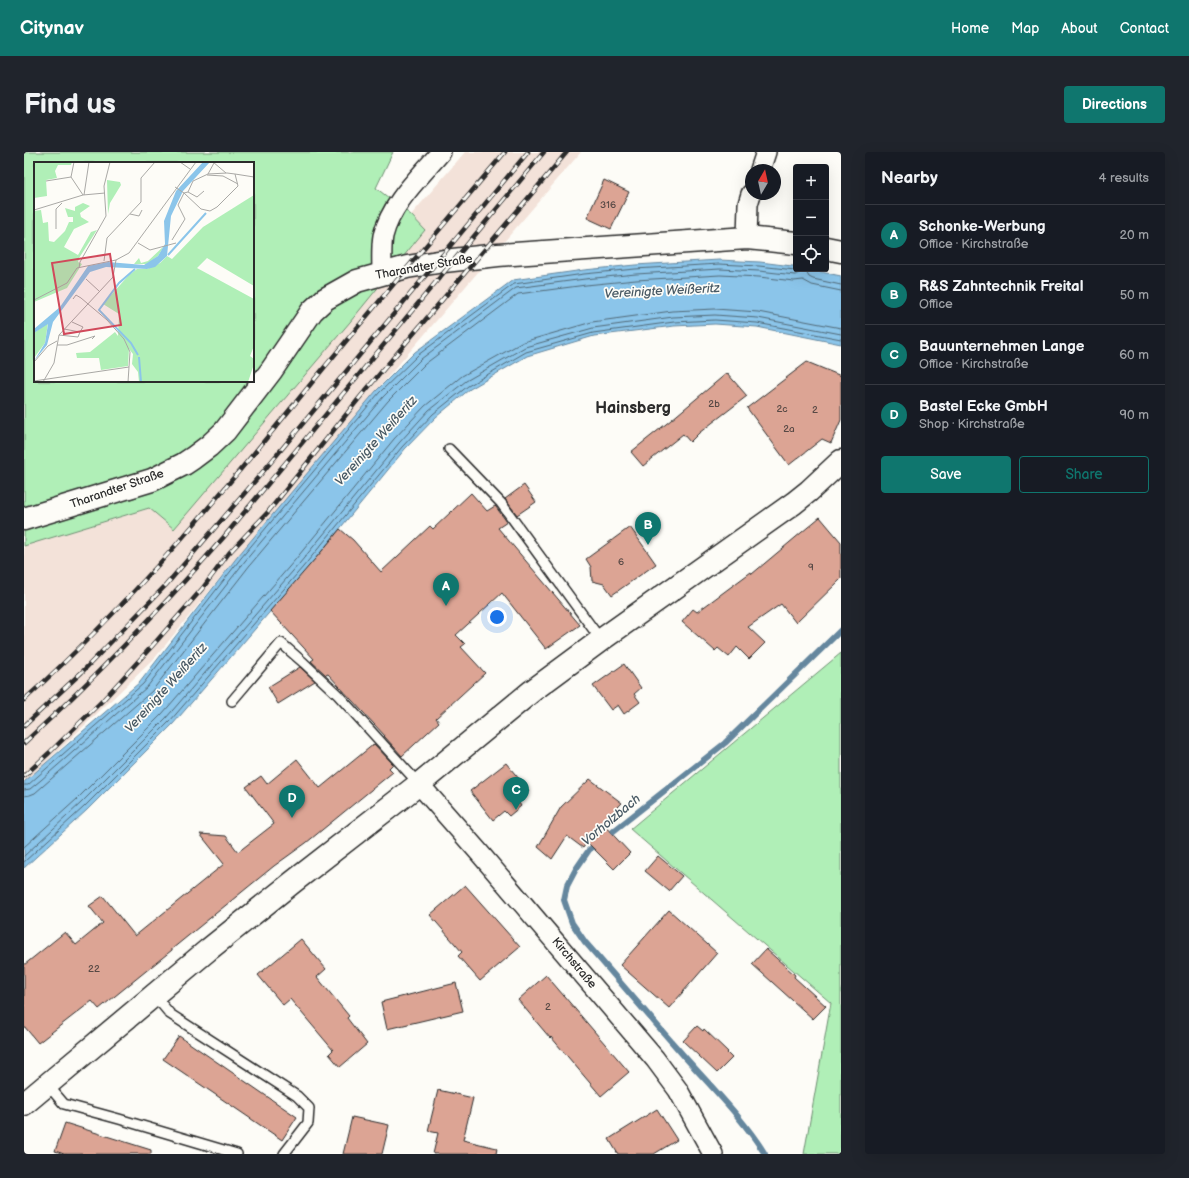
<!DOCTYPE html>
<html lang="en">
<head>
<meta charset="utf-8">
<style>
	:root { --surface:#171b24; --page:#20242c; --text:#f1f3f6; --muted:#9ea1a6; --line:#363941; --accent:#0f766e }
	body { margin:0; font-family:"Balsamiq Sans",sans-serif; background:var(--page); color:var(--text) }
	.controls { position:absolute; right:12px; top:12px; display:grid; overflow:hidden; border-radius:4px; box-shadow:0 4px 16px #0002 }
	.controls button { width:36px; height:36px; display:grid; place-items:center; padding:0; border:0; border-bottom:1px solid var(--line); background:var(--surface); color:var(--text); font:20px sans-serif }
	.compass { position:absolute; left:721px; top:12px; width:36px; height:36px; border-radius:50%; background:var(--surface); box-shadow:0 4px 16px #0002; rotate:9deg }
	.you { position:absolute; left:473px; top:465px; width:14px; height:14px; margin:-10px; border:3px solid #fff; border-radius:50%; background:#1a73e8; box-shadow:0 0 0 6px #1a73e833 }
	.badge { display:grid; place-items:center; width:26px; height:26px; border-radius:50%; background:var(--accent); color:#fff; font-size:13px; font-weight:700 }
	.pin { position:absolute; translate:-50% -33px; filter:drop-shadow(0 1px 2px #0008) }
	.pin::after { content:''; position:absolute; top:21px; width:14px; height:12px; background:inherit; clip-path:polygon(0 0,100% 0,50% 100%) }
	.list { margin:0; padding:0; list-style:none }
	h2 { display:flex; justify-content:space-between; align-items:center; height:52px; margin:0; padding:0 16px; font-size:17px }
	h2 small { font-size:13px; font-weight:400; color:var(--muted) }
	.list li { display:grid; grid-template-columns:26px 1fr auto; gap:12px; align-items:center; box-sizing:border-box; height:60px; padding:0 16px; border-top:1px solid var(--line) }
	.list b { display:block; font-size:15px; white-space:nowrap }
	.list p { margin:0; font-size:13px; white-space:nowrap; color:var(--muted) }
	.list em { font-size:13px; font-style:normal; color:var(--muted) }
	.actions { display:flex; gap:8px; padding:12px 16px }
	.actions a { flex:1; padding:9px 0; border:1px solid var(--accent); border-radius:4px; text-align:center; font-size:14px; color:var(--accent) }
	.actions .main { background:var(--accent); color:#fff }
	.icon { flex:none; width:22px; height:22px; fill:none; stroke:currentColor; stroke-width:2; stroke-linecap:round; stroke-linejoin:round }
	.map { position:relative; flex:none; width:817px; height:1002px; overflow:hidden; border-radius:4px }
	header { display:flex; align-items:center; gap:24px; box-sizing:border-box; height:56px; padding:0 20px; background:var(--accent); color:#fff }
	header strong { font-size:19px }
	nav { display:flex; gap:22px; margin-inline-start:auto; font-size:14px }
	.intro { display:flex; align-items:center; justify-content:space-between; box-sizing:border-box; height:96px; padding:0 24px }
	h1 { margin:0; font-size:28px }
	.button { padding:10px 18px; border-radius:4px; background:var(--accent); color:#fff; font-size:14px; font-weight:700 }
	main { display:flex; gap:24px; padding:0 24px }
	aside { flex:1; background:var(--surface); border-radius:4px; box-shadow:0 4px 16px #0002 }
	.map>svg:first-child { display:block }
	.built { fill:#f3e2d9 }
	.green { fill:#b0efb7; stroke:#6e8d71; fill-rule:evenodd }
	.water { fill:#8bc5ea; stroke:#65879e }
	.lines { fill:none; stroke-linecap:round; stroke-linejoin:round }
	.shore { stroke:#516977; stroke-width:1 }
	.stream { stroke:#65879e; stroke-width:6 }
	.building { fill:#dca494; stroke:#2b2b2b }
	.lane-casing { stroke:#2b2b2b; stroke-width:12 }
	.street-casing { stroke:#2b2b2b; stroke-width:22 }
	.secondary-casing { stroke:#2b2b2b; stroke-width:25 }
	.lane { stroke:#fdfcf7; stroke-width:9 }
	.street { stroke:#fdfcf7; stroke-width:19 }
	.secondary { stroke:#fdfcf7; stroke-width:22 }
	.rail-casing { stroke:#2b2b2b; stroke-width:4.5 }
	.rail { stroke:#fdfcf7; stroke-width:3; stroke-dasharray:9; stroke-linecap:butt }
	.labels { text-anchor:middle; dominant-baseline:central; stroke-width:3.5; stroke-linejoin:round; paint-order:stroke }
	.number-label { font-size:10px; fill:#574945 }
	.street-label { font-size:12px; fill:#2b2b2b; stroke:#fdfcf7 }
	.water-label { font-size:13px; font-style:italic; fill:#485964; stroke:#fdfcf7 }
	.district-label { font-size:16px; font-weight:bold; fill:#2b2b2b; stroke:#fdfcf7 }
	.inset-river { fill:none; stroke:#8bc5ea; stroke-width:2 }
	.inset-road { fill:none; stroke:#a9a8a5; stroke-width:1 }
	.view { fill:#d1495b; fill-opacity:0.15; stroke:#d1495b; stroke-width:2 }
	.inset-edge { fill:none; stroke:#2b2b2b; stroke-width:2 }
</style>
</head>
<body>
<header>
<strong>Citynav</strong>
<nav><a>Home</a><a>Map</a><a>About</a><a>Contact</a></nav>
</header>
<div class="intro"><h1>Find us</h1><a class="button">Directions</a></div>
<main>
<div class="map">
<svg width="817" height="1002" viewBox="0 0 817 1002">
	<rect width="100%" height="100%" fill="#fdfcf7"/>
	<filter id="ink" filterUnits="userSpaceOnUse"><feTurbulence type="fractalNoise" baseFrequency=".025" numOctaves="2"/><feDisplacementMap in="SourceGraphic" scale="8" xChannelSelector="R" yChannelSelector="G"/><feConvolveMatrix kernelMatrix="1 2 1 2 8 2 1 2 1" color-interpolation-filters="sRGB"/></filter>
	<g filter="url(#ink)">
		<!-- built -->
		<path class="built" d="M441 0H557L352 239 214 404 130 507 11 621 0 630V394L126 356 150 376 264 243 401 78 387 63Z"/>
		<!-- green -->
		<g class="green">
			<path d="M0 0H369L352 36 387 63 401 78 326 170 150 377 125 356 0 394ZM11 11H229V229H11Z"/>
			<path d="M817 501V1002H780L807 851 606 677Z"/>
		</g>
		<!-- water -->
		<path class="water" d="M695 108 736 110 768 114H772V117H783L817 124V192L733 175 691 172 650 174 570 184 503 204 446 237 412 265 381 297 282 418 149 572 63 658 0 716V630L116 530 214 404 352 239 391 200 489 128 560 118 611 113Z"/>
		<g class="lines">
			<!-- shore -->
			<g class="shore">
				<path d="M0 633H4L14 624 119 532 217 406 355 241 394 203 490 132 560 122 611 117 695 112 735 114 771 118 774 117"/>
				<path d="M0 638 6 637 17 628 123 535 221 409 359 245 397 207 492 136 561 127 612 122 696 117 735 119 771 123 781 118 785 125 789 127 817 133"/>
				<path d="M0 644 6 643 11 641 128 539 226 413 364 249 401 212 494 142 562 133 612 128 696 123 735 125 770 129 779 128 788 133 817 139"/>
				<path d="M0 695 53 647 138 562 271 408 370 287 401 254 438 224 499 190 568 170 648 159 691 157 734 160 817 176"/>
				<path d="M0 704 57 651 142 566 275 412 375 291 405 258 442 229 501 195 569 176 649 165 691 163 734 166 817 182"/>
				<path d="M0 710 60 655 146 569 279 415 378 295 409 262 444 234 502 200 569 181 650 170 691 168 733 171 817 187"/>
			</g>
			<!-- stream -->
			<g class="stream">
				<path d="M582 685 701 591 817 478"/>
				<path d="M574 691 565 698 552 717 543 734 540 748 548 771 561 790C592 825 622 861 653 896 683 931 717 963 741 1002"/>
			</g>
		</g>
		<!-- building -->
		<g class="building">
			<path d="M580 28 605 40 587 77 563 66Z"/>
			<path d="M783 210 817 224V268L807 291 798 287 765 313 723 256Z"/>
			<path d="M703 221 723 244 675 281 666 290 659 282 619 314 607 300 647 268Z"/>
			<path d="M500 333 512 350 493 363 481 347Z"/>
			<path d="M447 341 463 359 471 354 472 355 483 370 474 376 556 473 522 497 478 441 432 483 441 492 437 495 461 521 412 566 415 570 378 604 360 584H361L304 522 302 523 287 509 290 507 246 459 298 399 316 377 329 388 357 420 406 374 409 377Z"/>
			<path d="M796 365 817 390V427L772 471 757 452 724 475 741 491 725 507 713 495 705 505 694 496 691 499 658 470 669 457 673 460 727 420 728 422Z"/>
			<path d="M606 375 632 412 588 443 580 432 568 429 567 415 562 407Z"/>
			<path d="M600 512 617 536 610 542 616 550 600 562 594 553 587 558 569 534Z"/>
			<path d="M276 515 291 529 254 552 244 535Z"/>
			<path d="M350 592 369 612 365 616 369 620 282 691 250 714 148 797V798L75 857 68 849 14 891 0 874V813L41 780 52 793 79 771 65 754 79 744 111 784 200 712 176 682 202 684 214 700 250 672 222 635 237 624 243 632 273 607 296 636Z"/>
			<path d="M482 611 505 639 493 648 497 654 485 664 480 659 469 668 446 639Z"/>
			<path d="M566 627 598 651 578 671 606 701 590 717 563 690 559 696 543 684 528 707 514 695 537 655Z"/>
			<path d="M634 704 658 724 645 739 621 719Z"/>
			<path d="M441 733 496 795 456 829 434 804 438 800 406 763Z"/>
			<path d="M645 758 693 801 645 856 596 813Z"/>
			<path d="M277 787 302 817 293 825 325 864 323 866 343 892 316 915 305 902 309 898 266 847 259 853 234 823Z"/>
			<path d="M742 797 771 823 770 825 802 854 789 867 728 812Z"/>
			<path d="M522 823 605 920 577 944 527 885 526 886 494 848Z"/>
			<path d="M432 831 439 859 363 877 357 850Z"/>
			<path d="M673 874 679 879 680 877 704 900 703 901 708 906 693 921 659 889Z"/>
			<path d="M155 884 273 965 258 988 139 907Z"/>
			<path d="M414 938 449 946 439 988 473 996 472 1002H409L414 981 404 979Z"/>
			<path d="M633 957 653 988 630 1002H594L585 987Z"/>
			<path d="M328 965 365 973 358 1002H319Z"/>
			<path d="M41 971 127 998V1002H40L31 999Z"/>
		</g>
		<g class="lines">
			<defs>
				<g id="lane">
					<path d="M425 297 477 351 577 488"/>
					<path d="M208 549 257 491 280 511 314 543 395 632"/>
					<path d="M131 844 146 862 273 944 285 956 284 971 260 1002"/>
					<path d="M23 932 40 952 95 967 213 1002"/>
				</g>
				<g id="street">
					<path d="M736 18 742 0"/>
					<path d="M723 86 724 52 727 42"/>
					<path d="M358 121C358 110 357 95 359 84 367 51 396 25 417 0"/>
					<path d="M395 632 453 698 631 907 654 938 689 1002"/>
				</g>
				<g id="secondary">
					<path d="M802 96 817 99"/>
					<path d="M0 367 128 328 160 312 169 306 185 294 201 279 247 219 288 159 301 147 333 129 383 115 420 109 474 103 723 86 772 91"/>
					<path d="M0 952 184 798 269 730 395 632 508 539 577 488 770 351 785 339 817 309"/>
				</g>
			</defs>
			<!-- lane casing -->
			<use href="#lane" class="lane-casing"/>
			<!-- street casing -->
			<use href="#street" class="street-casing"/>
			<!-- secondary casing -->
			<use href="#secondary" class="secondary-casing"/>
			<!-- lane -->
			<use href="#lane" class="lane"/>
			<!-- street -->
			<use href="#street" class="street"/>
			<!-- secondary -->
			<use href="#secondary" class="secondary"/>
			<defs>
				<g id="rail">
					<path d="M0 548C108 451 199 340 290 228 353 151 417 76 481 0"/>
					<path d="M0 574 58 520 142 433 237 322 504 0"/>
					<path d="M0 591C70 527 136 458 199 386L520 0"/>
					<path d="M0 624 25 601 78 549 129 493 178 437 205 401 244 360 337 244 543 0"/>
				</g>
			</defs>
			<!-- rail casing -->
			<use href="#rail" class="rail-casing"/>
			<!-- rail -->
			<use href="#rail" class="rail"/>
		</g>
	</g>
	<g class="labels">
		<!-- number labels -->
		<g class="number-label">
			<text x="584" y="53">316</text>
			<text x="690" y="252">2b</text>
			<text x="758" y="257">2c</text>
			<text x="791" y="258">2</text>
			<text x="765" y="277">2a</text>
			<text x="597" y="410">6</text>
			<text x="787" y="415">9</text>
			<text x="70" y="817">22</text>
			<text x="524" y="855">2</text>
		</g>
		<!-- street labels -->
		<g class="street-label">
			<text transform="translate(400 115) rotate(-10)">Tharandter Straße</text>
			<text transform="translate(93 337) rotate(-19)">Tharandter Straße</text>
			<text transform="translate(550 811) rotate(50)">Kirchstraße</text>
		</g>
		<!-- water labels -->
		<g class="water-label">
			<text transform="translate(638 139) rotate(-3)">Vereinigte Weißeritz</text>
			<text transform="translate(352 289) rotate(-48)">Vereinigte Weißeritz</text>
			<text transform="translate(142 536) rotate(-48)">Vereinigte Weißeritz</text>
			<text transform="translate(587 668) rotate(-40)">Vorholzbach</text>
		</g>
		<!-- district labels -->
		<g class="district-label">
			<text x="609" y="256">Hainsberg</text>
		</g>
	</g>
	<!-- overview -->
	<g transform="translate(10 10)">
		<rect width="220" height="220" fill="#fdfcf7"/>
		<path d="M0 0H38L37 3H24L21 9 23 16 12 18 13 34 0 36ZM73 18 86 20 87 23 76 41 74 52ZM220 33V124L173 96 163 106 220 137V184L216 194 220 197V202L214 220H105L104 210 98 202 99 192 95 187 94 204 67 208 65 196H43L42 191 56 190 81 170 84 174 85 152 69 142 95 113 103 107H113L126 101 133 94 138 97 169 65ZM49 41 56 44 46 51 47 55 55 60 40 67 30 85 44 93 57 70 63 68 45 96 44 100 48 102 33 126 0 140V49L7 48 9 61 14 60 15 79 20 80 31 69 35 60H39V55H34L31 46 41 49V45ZM130 84 124 94 113 102H100L105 96 107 101 114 99ZM14 161 11 181 0 196V171Z" fill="#b0efb7"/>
		<path d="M169 0H176L149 29 137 54 133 94 121 105 113 107 72 105 56 110 19 160 13 183 0 199 11 181 14 162 0 171V167L26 145 54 104 74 100 110 103 124 94 131 82 130 59 142 29Z" fill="#8bc5ea"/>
		<path class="inset-river" d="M134 93 172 51M101 107 85 121 65 148 97 181 104 193M105 195 107 220"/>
		<path class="inset-road" d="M40 0 37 15 49 33M146 0 156 7M179 0 192 11M174 12 180 1M201 12 220 15M173 13 189 14 204 22M12 19 37 15M154 30 163 35 170 29M50 33 55 0M0 48 49 33 71 31M96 52 105 54 108 48M22 67V47L28 41M138 78 151 57 144 43 150 31 154 30 159 19 174 12 193 11 201 12 204 24 183 45 176 49 167 47 150 31 141 25M104 81 116 88 142 81M70 99 73 76 107 40V16L121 0M45 106 46 100 72 54 70 24 76 0M52 117 65 129M39 137 42 133 47 136 73 158 90 177 96 190 94 220M0 138 33 121 43 106 82 98 95 91 162 0M38 160 49 165 46 170M25 173 44 175 46 170 30 167M23 183H33L61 174 58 177M0 200 14 184 23 179M0 219 95 205M9 220 20 201 25 173 79 115 82 98"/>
		<path class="view" d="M76 92 87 163 30 172 18 101Z"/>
		<rect width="220" height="220" class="inset-edge"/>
	</g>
</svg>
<div class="controls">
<button>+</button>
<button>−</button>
<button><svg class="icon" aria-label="locate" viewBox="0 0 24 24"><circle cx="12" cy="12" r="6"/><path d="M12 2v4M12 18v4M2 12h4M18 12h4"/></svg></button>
</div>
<svg class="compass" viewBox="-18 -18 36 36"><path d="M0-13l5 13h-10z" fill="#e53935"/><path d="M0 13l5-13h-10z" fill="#9ea1a6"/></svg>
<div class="you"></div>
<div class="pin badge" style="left:422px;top:454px">A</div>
<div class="pin badge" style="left:624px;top:393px">B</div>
<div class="pin badge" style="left:492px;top:658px">C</div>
<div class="pin badge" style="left:268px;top:666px">D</div>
</div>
<aside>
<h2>Nearby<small>4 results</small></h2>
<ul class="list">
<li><span class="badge">A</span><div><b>Schonke-Werbung</b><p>Office · Kirchstraße</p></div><em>20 m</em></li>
<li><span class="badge">B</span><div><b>R&amp;S Zahntechnik Freital</b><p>Office</p></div><em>50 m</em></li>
<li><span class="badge">C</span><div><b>Bauunternehmen Lange</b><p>Office · Kirchstraße</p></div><em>60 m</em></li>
<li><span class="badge">D</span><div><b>Bastel Ecke GmbH</b><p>Shop · Kirchstraße</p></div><em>90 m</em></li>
</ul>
<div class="actions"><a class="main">Save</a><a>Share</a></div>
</aside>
</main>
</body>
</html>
